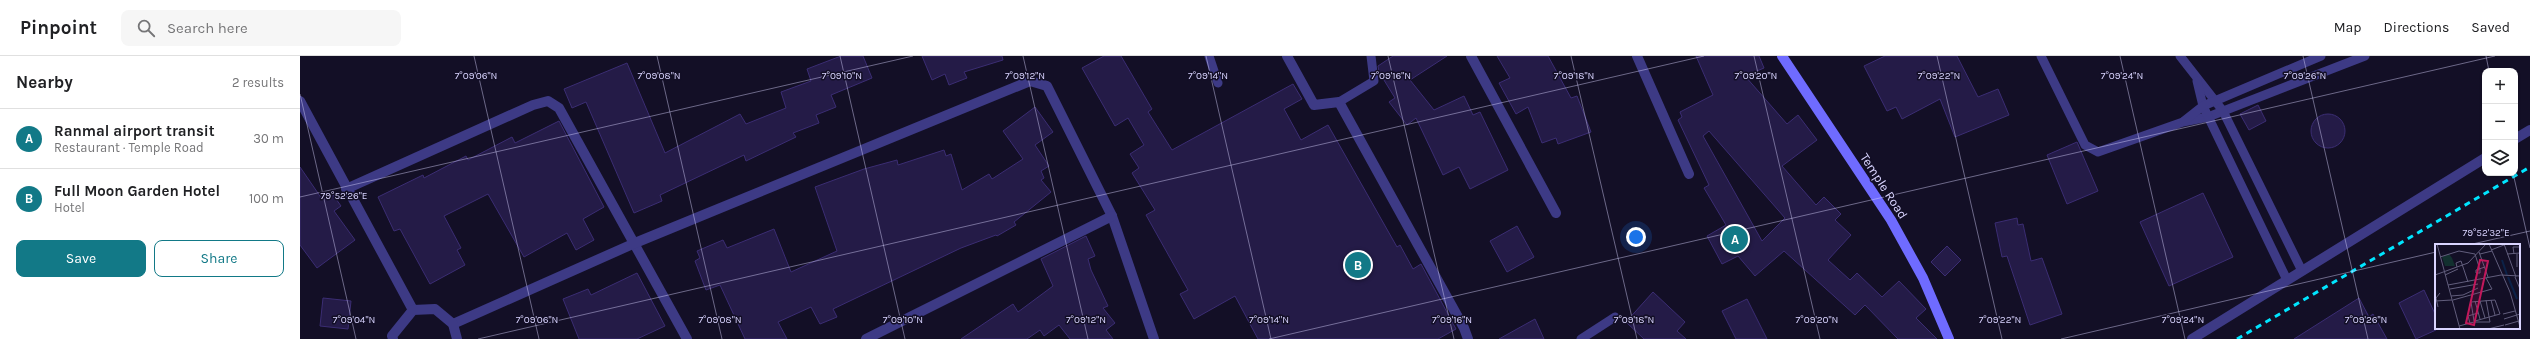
<!DOCTYPE html>
<html lang="en">
<head>
<meta charset="utf-8">
<style>
	:root { --surface:#fff; --page:#f6f6f6; --text:#202124; --muted:#757577; --line:#e0e0e0; --accent:#127987 }
	body { margin:0; font-family:Karla,sans-serif; background:var(--page); color:var(--text) }
	.controls { position:absolute; right:12px; top:12px; display:grid; overflow:hidden; border-radius:8px; box-shadow:0 1px 3px #0004 }
	.controls button { width:36px; height:36px; display:grid; place-items:center; padding:0; border:0; border-bottom:1px solid var(--line); background:var(--surface); color:var(--text); font:20px sans-serif }
	.you { position:absolute; left:1336px; top:181px; width:14px; height:14px; margin:-10px; border:3px solid #fff; border-radius:50%; background:#1a73e8; box-shadow:0 0 0 6px #1a73e833 }
	.badge { display:grid; place-items:center; width:26px; height:26px; border-radius:50%; background:var(--accent); color:#fff; font-size:13px; font-weight:700 }
	.pin { position:absolute; translate:-50% -50%; border:2px solid #fff; box-shadow:0 1px 4px #0006 }
	.list { margin:0; padding:0; list-style:none }
	h2 { display:flex; justify-content:space-between; align-items:center; height:52px; margin:0; padding:0 16px; font-size:17px }
	h2 small { font-size:13px; font-weight:400; color:var(--muted) }
	.list li { display:grid; grid-template-columns:26px 1fr auto; gap:12px; align-items:center; box-sizing:border-box; height:60px; padding:0 16px; border-top:1px solid var(--line) }
	.list b { display:block; font-size:15px; white-space:nowrap }
	.list p { margin:0; font-size:13px; white-space:nowrap; color:var(--muted) }
	.list em { font-size:13px; font-style:normal; color:var(--muted) }
	.actions { display:flex; gap:8px; padding:12px 16px }
	.actions a { flex:1; padding:9px 0; border:1px solid var(--accent); border-radius:8px; text-align:center; font-size:14px; color:var(--accent) }
	.actions .main { background:var(--accent); color:#fff }
	.icon { flex:none; width:22px; height:22px; fill:none; stroke:currentColor; stroke-width:2; stroke-linecap:round; stroke-linejoin:round }
	.map { position:relative; flex:none; width:2230px; height:283px; overflow:hidden }
	header { display:flex; align-items:center; gap:24px; box-sizing:border-box; height:56px; padding:0 20px; background:var(--surface); border-bottom:1px solid var(--line) }
	header strong { font-size:19px }
	nav { display:flex; gap:22px; margin-inline-start:auto; font-size:14px }
	.search { width:280px; height:36px; background:var(--page); display:flex; align-items:center; gap:10px; box-sizing:border-box; padding:0 14px; border-radius:8px; color:var(--muted); font-size:15px }
	main { display:flex }
	aside { flex:1; background:var(--surface) }
	.map>svg:first-child { display:block }
	.building { fill:#241b47; stroke:#3b2d73; fill-rule:evenodd }
	.lines { fill:none; stroke-linecap:round; stroke-linejoin:round }
	.lane { stroke:#3d3a85; stroke-width:9 }
	.street { stroke:#3d3a85; stroke-width:10 }
	.secondary { stroke:#6f6bff; stroke-width:10 }
	.rail { stroke:#00e5ff; stroke-width:3; stroke-dasharray:6 5; stroke-linecap:butt }
	.ticks { fill:none; stroke:#d9d4ff; stroke-width:1; stroke-opacity:0.45 }
	.labels { text-anchor:middle; dominant-baseline:central; stroke-width:3; stroke-linejoin:round; paint-order:stroke }
	.street-label { font-size:13px; fill:#d9d4ff; stroke:#130f26 }
	.inset-river { fill:none; stroke:#0c2248; stroke-width:2 }
	.inset-road { fill:none; stroke:#625e7d; stroke-width:1 }
	.view { fill:#c2185b; fill-opacity:0.15; stroke:#c2185b; stroke-width:2 }
	.inset-edge { fill:none; stroke:#d9d4ff; stroke-width:2 }
	.ticks-label { font-size:10px; text-anchor:middle; fill:#d9d4ff; stroke:#130f26; stroke-width:3; stroke-linejoin:round; paint-order:stroke }
</style>
</head>
<body>
<header>
<strong>Pinpoint</strong>
<div class="search"><svg class="icon" aria-label="search" viewBox="0 0 24 24"><circle cx="10" cy="10" r="6"/><path d="M15 15l6 6"/></svg>Search here</div>
<nav><a>Map</a><a>Directions</a><a>Saved</a></nav>
</header>
<main>
<aside>
<h2>Nearby<small>2 results</small></h2>
<ul class="list">
<li><span class="badge">A</span><div><b>Ranmal airport transit</b><p>Restaurant · Temple Road</p></div><em>30 m</em></li>
<li><span class="badge">B</span><div><b>Full Moon Garden Hotel</b><p>Hotel</p></div><em>100 m</em></li>
</ul>
<div class="actions"><a class="main">Save</a><a>Share</a></div>
</aside>
<div class="map">
<svg width="2230" height="283" viewBox="0 0 2230 283">
	<rect width="100%" height="100%" fill="#130f26"/>
	<!-- building -->
	<g class="building">
		<path d="M541 0H563L572 22 531 39 536 51 516 59 519 67 493 77 496 81 446 105 444 99 360 139 362 145 334 157 286 46 272 52 264 33 327 7 365 97 440 58 446 68 486 52 481 36 511 25 507 13Z"/>
		<path d="M622 0H702L703 4 664 16 667 22 649 29 645 18 632 24Z"/>
		<path d="M804 0H821L852 53 848 56 872 94 993 28 1002 43 984 53 1001 84 1028 69 1097 191 1100 189 1113 213 1121 208 1156 273 1138 283H958L935 240 894 263 880 238 888 234 846 159 855 154 832 117 839 112 830 98 844 89 828 62 815 70 782 12Z"/>
		<path d="M1093 0H1147L1110 24 1134 54 1164 40 1173 59 1180 56 1208 114 1170 133 1159 111 1143 119 1116 62 1107 69 1089 46 1095 42 1079 16 1078 10Z"/>
		<path d="M1197 0H1248L1271 42 1277 40 1291 76 1258 88 1256 82 1242 87 1228 51 1216 58 1199 27 1210 22Z"/>
		<path d="M1396 0H1459L1464 12 1445 20 1487 68 1498 59 1517 84 1482 110 1516 149 1524 141 1541 158 1535 164 1551 179 1528 204 1550 224 1557 217 1582 241 1599 225 1626 253 1616 262 1637 283H1598L1565 249 1555 259 1484 195 1455 220 1438 200 1422 208 1407 180 1426 169 1404 132 1409 129 1378 64 1382 61 1380 56 1413 39ZM1409 75 1485 162 1462 185 1403 80Z"/>
		<path d="M1585 0H1657L1678 41 1698 33 1709 59 1655 81 1640 43 1602 63 1596 51 1587 55 1564 10Z"/>
		<path d="M1958 49 1966 65 1949 74 1940 58Z"/>
		<path d="M735 51 753 76 735 89 749 110 741 115 744 122 741 124 751 136 714 166 716 169 697 180 696 179 661 192 533 253 537 261 520 268 511 251 478 266 487 283H445L420 229 406 234 395 205 400 202 397 195 423 184 427 192 474 173 491 216 537 195 515 131 564 113 597 104 598 109 644 94 646 100 651 98 662 134 689 118 692 123 723 103 703 75Z"/>
		<circle cx="2028" cy="75" r="17"/>
		<path d="M259 65 304 151 283 163 294 184 276 194 267 177 224 201 188 138 144 160 161 192 157 194 165 209 130 228 100 173 94 175 78 141 123 119 124 122 166 100 168 104 212 81 215 87Z"/>
		<path d="M1777 86 1798 135 1767 148 1747 99Z"/>
		<path d="M0 111 22 143 31 136 41 150 34 155 55 184 17 212 0 189Z"/>
		<path d="M1903 137 1933 201 1869 230 1840 166Z"/>
		<path d="M1717 162 1718 169 1723 168 1731 205 1742 202 1762 258 1730 269 1707 200 1702 201 1695 167Z"/>
		<path d="M1217 170 1234 201 1207 216 1190 185Z"/>
		<path d="M786 180 795 200 788 203 791 214 808 250 803 252 815 267 806 274 813 283H770L759 269 744 280 740 274 727 283H661L713 248 718 256 753 230 741 203Z"/>
		<path d="M1647 190 1661 204 1645 220 1631 206Z"/>
		<path d="M337 217 365 270 337 283H279L263 243 288 233 291 239Z"/>
		<path d="M2124 234 2136 260V274L2116 283 2099 247Z"/>
		<path d="M1353 236 1385 266 1377 275 1386 283H1344L1326 266Z"/>
		<path d="M23 242 51 245 48 273 20 270Z"/>
		<path d="M2059 242 2069 261 2073 258 2087 283H1994Z"/>
		<path d="M1447 243 1467 283H1436L1422 255Z"/>
		<path d="M1235 263 1244 283H1199Z"/>
	</g>
	<g class="lines">
		<!-- lane -->
		<g class="lane">
			<path d="M909 0 918 27"/>
			<path d="M1741 0 1785 89 1798 96 1883 66 1908 61 2065 0"/>
			<path d="M1880 0 1923 55 2002 215"/>
			<path d="M1897 25 1903 50 1987 224"/>
			<path d="M1039 46 1074 25 1071 0"/>
			<path d="M1884 65 1903 50 2021 0"/>
			<path d="M1281 283 1315 261"/>
		</g>
		<!-- street -->
		<g class="street">
			<path d="M987 0 1014 49 1039 46 1164 272 1168 283"/>
			<path d="M1171 0 1256 157"/>
			<path d="M1337 0 1389 118"/>
			<path d="M0 45 113 254"/>
			<path d="M2215 83 2230 74"/>
			<path d="M46 133 233 49 248 45 259 52 387 283"/>
			<path d="M153 268 335 187 730 25 747 30 812 160 854 283"/>
			<path d="M93 283 92 280 113 254 135 253 153 268 157 283"/>
			<path d="M566 283 812 160"/>
			<path d="M1892 283 2185 102"/>
		</g>
		<!-- secondary -->
		<path class="secondary" d="M1482 0 1591 164 1623 222 1649 283"/>
		<!-- rail -->
		<path class="rail" d="M1937 283 2230 111"/>
	</g>
	<!-- ticks -->
	<path class="ticks" d="M174 0 239 283M357 0 422 283M540 0 605 283M723 0 788 283M906 0 971 283M1088 0 1154 283M1271 0 1337 283M1454 0 1520 283M1637 0 1702 283M1820 0 1885 283M2003 0 2068 283M2186 0 2189 15M0 38 56 283M2213 117 2230 192M0 141 613 0M2168 189 2230 175M178 283 1404 0M969 283 2195 0M1761 283 2136 196"/>
	<g class="labels">
		<!-- street labels -->
		<g class="street-label">
			<text transform="translate(1584 130) rotate(57)">Temple Road</text>
		</g>
	</g>
	<!-- overview -->
	<g transform="translate(2135 188)">
		<rect width="85" height="85" fill="#130f26"/>
		<path d="M14 10 17 14 20 22H10L7 13Z" fill="#12302f"/>
		<path class="inset-river" d="M67 16 72 31M73 33 82 55"/>
		<path class="inset-road" d="M2 0 25 85M54 0 75 48 85 83M69 0 81 33M56 6 69 1M44 8 53 33M45 10 57 7M72 10 85 9M79 10 78 3H85M82 10V23M5 13 24 7 40 10 45 26M22 23 21 19 26 17 33 38M45 26V29H41V26L50 23M0 31 33 19 51 0M10 31 23 25M80 33 85 45M13 41 66 31 85 32M15 45 43 40M16 52 28 51 43 44M18 56 57 45 51 34M56 56 60 71M0 57 17 56M40 57 45 75M45 57 50 74M3 63 1 54 5 49M68 70 80 67M69 75 85 70M39 77 36 58 60 56 65 70 40 77M40 78H55L51 56M35 79 33 72 43 69M70 81 84 77M24 82 39 78M53 85 69 81"/>
		<path class="view" d="M45 16 53 17 39 81 31 79Z"/>
		<rect width="85" height="85" class="inset-edge"/>
	</g>
	<g class="ticks-label">
		<text x="176" y="23">7°09'06"N</text>
		<text x="359" y="23">7°09'08"N</text>
		<text x="542" y="23">7°09'10"N</text>
		<text x="725" y="23">7°09'12"N</text>
		<text x="908" y="23">7°09'14"N</text>
		<text x="1274" y="23">7°09'18"N</text>
		<text x="1456" y="23">7°09'20"N</text>
		<text x="1822" y="23">7°09'24"N</text>
		<text x="1091" y="23">7°09'16"N</text>
		<text x="1639" y="23">7°09'22"N</text>
		<text x="2005" y="23">7°09'26"N</text>
		<text x="44" y="143">79°52'26"E</text>
		<text x="2186" y="180">79°52'32"E</text>
		<text x="54" y="267">7°09'04"N</text>
		<text x="237" y="267">7°09'06"N</text>
		<text x="420" y="267">7°09'08"N</text>
		<text x="603" y="267">7°09'10"N</text>
		<text x="786" y="267">7°09'12"N</text>
		<text x="969" y="267">7°09'14"N</text>
		<text x="1152" y="267">7°09'16"N</text>
		<text x="1334" y="267">7°09'18"N</text>
		<text x="1517" y="267">7°09'20"N</text>
		<text x="1700" y="267">7°09'22"N</text>
		<text x="1883" y="267">7°09'24"N</text>
		<text x="2066" y="267">7°09'26"N</text>
	</g>
</svg>
<div class="controls">
<button>+</button>
<button>−</button>
<button><svg class="icon" aria-label="layers" viewBox="0 0 24 24"><path d="M12 4l9 5-9 5-9-5zM3 14l9 5 9-5"/></svg></button>
</div>
<div class="you"></div>
<div class="pin badge" style="left:1435px;top:183px">A</div>
<div class="pin badge" style="left:1058px;top:209px">B</div>
</div>
</main>
</body>
</html>
